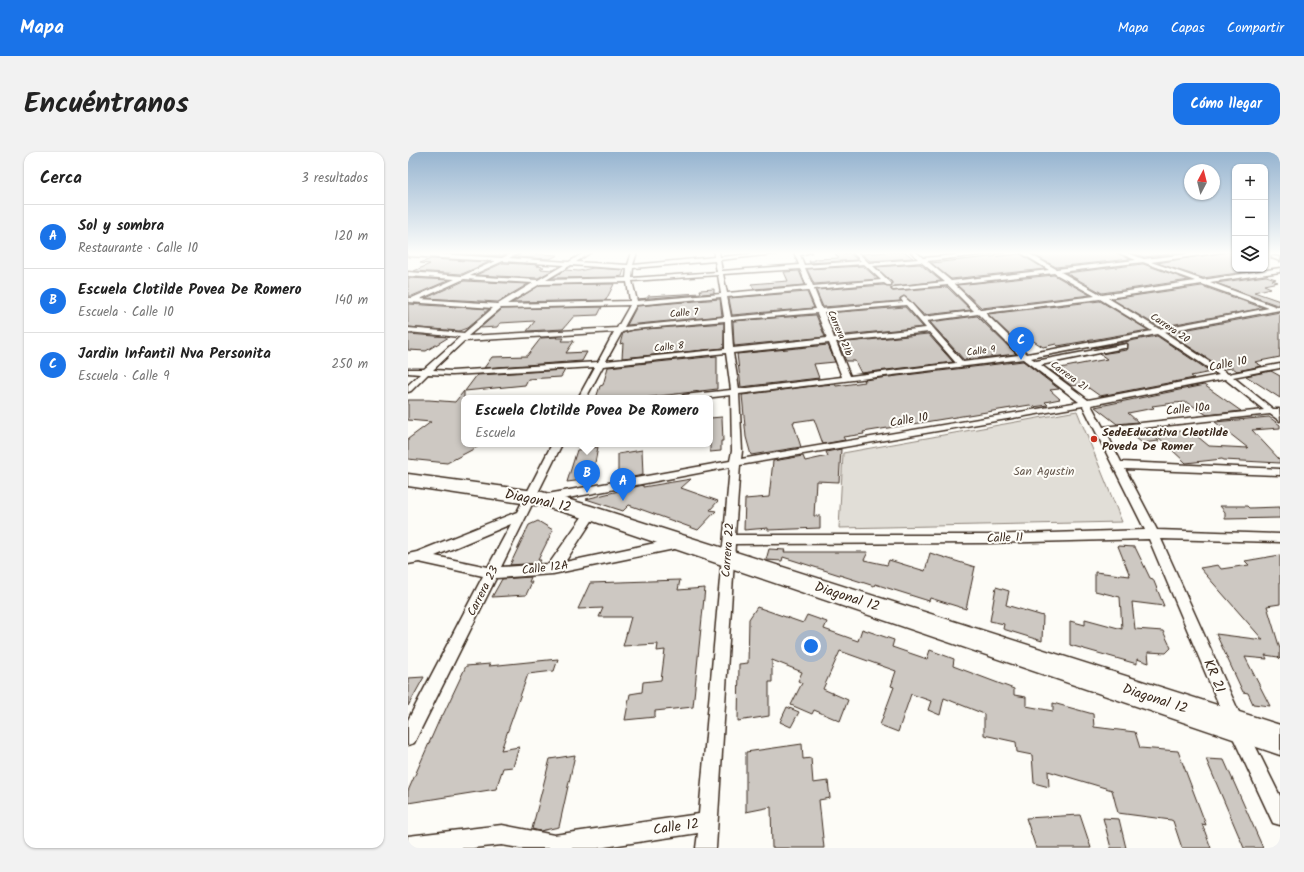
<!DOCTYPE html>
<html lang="es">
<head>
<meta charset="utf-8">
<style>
	:root { --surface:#fff; --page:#f2f2f2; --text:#222; --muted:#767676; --line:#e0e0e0; --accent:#1a73e8 }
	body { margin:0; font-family:Kalam,sans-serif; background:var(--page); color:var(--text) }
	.controls { position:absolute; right:12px; top:12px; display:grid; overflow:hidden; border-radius:8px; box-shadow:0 1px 3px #0004 }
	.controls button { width:36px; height:36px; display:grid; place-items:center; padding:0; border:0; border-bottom:1px solid var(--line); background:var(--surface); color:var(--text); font:20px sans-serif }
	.compass { position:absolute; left:776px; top:12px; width:36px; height:36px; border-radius:50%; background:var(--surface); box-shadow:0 1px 3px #0004; rotate:7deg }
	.you { position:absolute; left:403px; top:494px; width:14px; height:14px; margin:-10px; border:3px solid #fff; border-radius:50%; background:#1a73e8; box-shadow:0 0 0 6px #1a73e833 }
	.badge { display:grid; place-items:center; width:26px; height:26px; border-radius:50%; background:var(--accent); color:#fff; font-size:13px; font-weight:700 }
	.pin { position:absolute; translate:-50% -33px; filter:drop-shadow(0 1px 2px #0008) }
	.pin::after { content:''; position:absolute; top:21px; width:14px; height:12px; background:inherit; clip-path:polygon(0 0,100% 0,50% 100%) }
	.popup { position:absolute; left:53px; top:243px; width:252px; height:52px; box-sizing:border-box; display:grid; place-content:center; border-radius:8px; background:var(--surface); filter:drop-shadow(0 1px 3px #0005); font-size:13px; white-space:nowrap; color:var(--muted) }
	.popup b { font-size:15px; color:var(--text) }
	.popup::after { content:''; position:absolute; left:50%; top:100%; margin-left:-8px; border:8px solid transparent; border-top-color:var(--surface) }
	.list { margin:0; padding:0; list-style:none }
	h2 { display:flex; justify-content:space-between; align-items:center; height:52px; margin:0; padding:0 16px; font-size:17px }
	h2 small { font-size:13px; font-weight:400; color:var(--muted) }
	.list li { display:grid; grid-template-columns:26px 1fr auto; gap:12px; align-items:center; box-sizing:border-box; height:64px; padding:0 16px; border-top:1px solid var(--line) }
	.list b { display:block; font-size:15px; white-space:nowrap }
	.list p { margin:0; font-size:13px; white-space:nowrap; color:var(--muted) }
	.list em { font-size:13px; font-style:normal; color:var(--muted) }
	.icon { flex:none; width:22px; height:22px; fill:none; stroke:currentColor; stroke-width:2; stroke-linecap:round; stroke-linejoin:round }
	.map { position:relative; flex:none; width:872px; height:696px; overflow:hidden; border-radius:12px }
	header { display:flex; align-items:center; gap:24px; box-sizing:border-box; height:56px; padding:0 20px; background:var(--accent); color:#fff }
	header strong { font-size:19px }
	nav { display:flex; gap:22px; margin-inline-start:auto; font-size:14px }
	.intro { display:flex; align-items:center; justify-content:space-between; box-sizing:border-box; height:96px; padding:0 24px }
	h1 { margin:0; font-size:28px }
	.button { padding:10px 18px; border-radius:12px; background:var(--accent); color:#fff; font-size:14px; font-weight:700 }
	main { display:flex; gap:24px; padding:0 24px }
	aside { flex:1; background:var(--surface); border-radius:12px; box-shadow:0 1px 3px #0004 }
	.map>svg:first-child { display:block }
	.green { fill:#e1ded7; stroke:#8e847a }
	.building { fill:#cdc8c2; stroke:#3b2a1e }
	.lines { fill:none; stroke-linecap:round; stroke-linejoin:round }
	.street-casing { stroke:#3b2a1e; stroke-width:3 }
	.highway-casing { stroke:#3b2a1e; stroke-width:3 }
	.street { fill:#fdfcf7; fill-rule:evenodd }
	.highway { fill:#fdfcf7; fill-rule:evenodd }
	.poi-dot { fill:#c8321e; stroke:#fdfcf7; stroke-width:1.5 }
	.labels { text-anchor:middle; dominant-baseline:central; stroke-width:4; stroke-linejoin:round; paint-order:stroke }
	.far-street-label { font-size:10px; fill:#3b2a1e; stroke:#fdfcf7 }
	.street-label { font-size:12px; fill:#3b2a1e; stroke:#fdfcf7 }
	.poi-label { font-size:12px; font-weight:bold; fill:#3b2a1e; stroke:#fdfcf7; text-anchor:start }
	.park-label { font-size:12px; fill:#64574c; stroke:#fdfcf7 }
	.near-street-label { font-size:14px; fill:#3b2a1e; stroke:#fdfcf7 }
</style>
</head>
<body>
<header>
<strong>Mapa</strong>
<nav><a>Mapa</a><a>Capas</a><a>Compartir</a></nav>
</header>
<div class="intro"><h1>Encuéntranos</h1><a class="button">Cómo llegar</a></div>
<main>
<aside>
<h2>Cerca<small>3 resultados</small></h2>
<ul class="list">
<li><span class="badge">A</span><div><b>Sol y sombra</b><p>Restaurante · Calle 10</p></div><em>120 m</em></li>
<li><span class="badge">B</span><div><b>Escuela Clotilde Povea De Romero</b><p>Escuela · Calle 10</p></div><em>140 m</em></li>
<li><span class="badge">C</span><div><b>Jardin Infantil Nva Personita</b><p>Escuela · Calle 9</p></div><em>250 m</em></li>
</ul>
</aside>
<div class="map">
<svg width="872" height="696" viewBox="0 0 872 696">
	<rect width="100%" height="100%" fill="#fdfcf7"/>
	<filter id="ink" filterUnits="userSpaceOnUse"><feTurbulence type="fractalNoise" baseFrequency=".025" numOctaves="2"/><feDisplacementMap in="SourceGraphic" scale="8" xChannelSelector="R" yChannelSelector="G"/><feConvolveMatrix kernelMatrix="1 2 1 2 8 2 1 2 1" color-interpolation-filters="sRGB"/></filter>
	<g filter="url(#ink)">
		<!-- green -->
		<path class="green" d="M669 259 714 370 431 376 435 301Z"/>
		<!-- building -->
		<g class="building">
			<path d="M38 100H102L94 104 37 101Z"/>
			<path d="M480 100H497L505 106 462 109 454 102Z"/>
			<path d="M627 100H708L722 107 648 115 622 101Z"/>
			<path d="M721 100H783L736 105Z"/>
			<path d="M816 100H827V117L850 118 795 126 749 111Z"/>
			<path d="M114 101 150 103 142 107 107 105Z"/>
			<path d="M441 101 450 108 402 111 401 109H406V107L431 106 427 102Z"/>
			<path d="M612 102 637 117 543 127 523 111Z"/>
			<path d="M23 107 81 110 54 122 6 119 22 112 12 111Z"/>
			<path d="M95 111 132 113 129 114 136 115 132 117 145 118 130 126 68 123Z"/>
			<path d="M512 112 533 129 487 134 483 136V138L485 139 539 135 563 158 516 163 496 144 492 146V149L415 155 408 138 476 133 483 134 484 130 468 115Z"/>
			<path d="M735 112 781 128 694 141 658 121Z"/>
			<path d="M455 114 470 127 406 132 399 117Z"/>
			<path d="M185 116 216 118 214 124 209 125 144 126 157 118 171 119Z"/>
			<path d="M391 119 397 133 346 137 343 132 380 129 376 120Z"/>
			<path d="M646 123 682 143 574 156 549 133Z"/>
			<path d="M858 124 868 127 864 128 870 130 856 133 863 136 846 140 872 149V153H869L808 131Z"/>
			<path d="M0 126 41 128 4 144H0Z"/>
			<path d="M56 129 120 132 90 150 18 146Z"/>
			<path d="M206 132 198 148 105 150 132 133Z"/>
			<path d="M794 134 855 156 751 175 704 147Z"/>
			<path d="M306 137V141L230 147 240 146V144L293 141 292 138Z"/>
			<path d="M399 140 406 156 324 163 321 146Z"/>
			<path d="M312 147 314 164 219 173 229 154Z"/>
			<path d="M692 149 740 178 650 194 648 192 635 195 624 188 609 190 580 162Z"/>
			<path d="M0 152 81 157 59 176 51 179 0 175Z"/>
			<path d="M194 155 190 163 166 164 155 177 119 179 127 169 92 171 89 175 72 176 94 157Z"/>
			<path d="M497 155 515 175 427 184 418 161Z"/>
			<path d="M872 160V205L847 210 854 214 829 219 825 216 816 217 760 181Z"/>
			<path d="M408 163 417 185 326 194 325 169Z"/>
			<path d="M569 164 608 202 556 208 522 170Z"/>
			<path d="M316 171V196L214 206 215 191 212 192 215 181 226 178Z"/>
			<path d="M0 182 41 185 18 199 0 198Z"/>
			<path d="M520 182 545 210 453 221 447 209H438L430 191Z"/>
			<path d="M749 184 803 220 783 224 786 226 692 244 675 232 664 234 642 218 699 207 692 202 719 198 720 192 719 191 683 196Z"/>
			<path d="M149 185 148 186H156L154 189H166L158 201 179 200 174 209 76 216 84 205 119 204 133 186Z"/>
			<path d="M420 193 427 210 406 212 411 226 333 235 329 202Z"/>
			<path d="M309 204V237L235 246H188L192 234 195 233 200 215Z"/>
			<path d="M615 209 651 237 642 238 652 247 637 250 640 253 625 255 622 253 455 280 456 282 435 285 437 288 415 292 406 267 385 270 393 295 343 303 338 285 334 243 414 233 427 232 428 234 457 230 456 228Z"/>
			<path d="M157 218 153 225 120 227 117 233 57 239 69 223Z"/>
			<path d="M863 219 872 224V246L838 224Z"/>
			<path d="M796 233 833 259 799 263 779 250 766 251 744 254 746 256 720 261 730 270 709 272 687 255Z"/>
			<path d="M56 239V292H75L39 311 0 307V287L23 270 0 268V248H21L47 250Z"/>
			<path d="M314 265 315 289H313V299L302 300V266Z"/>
			<path d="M861 265 872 273V276L844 278 872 308V311L816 308 814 307 778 311 748 283 772 279 775 282 784 280 801 294 840 296 807 270Z"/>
			<path d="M738 277 751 289 734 291 720 279Z"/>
			<path d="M190 295 184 327 159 330 169 298Z"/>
			<path d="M433 297 431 330 408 329 406 364H412V376L360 378V376L336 378 337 347 361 345 365 309 395 304 397 309 420 304 418 300Z"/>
			<path d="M234 298 235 323 210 328V302Z"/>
			<path d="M283 327 273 336 310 349 302 358 308 359 290 378 221 353 215 359 178 347 235 333V335Z"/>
			<path d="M812 354H839L841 356 872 355V366L817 367V360Z"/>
			<path d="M130 369 145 378 130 408H133L131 411 102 413 121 373Z"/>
			<path d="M710 394 727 395 742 426 745 427 756 454 724 450 727 477 755 479 763 496 758 501 740 500 741 511 729 507V512L662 493V469L677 473V467L714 477 712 445 687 439V420L722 424Z"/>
			<path d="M361 397 377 398 376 400H460L456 408 479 413 481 408 517 419 522 401 567 415 558 457 522 446 521 449 467 432 466 434 375 405 374 409 358 408Z"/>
			<path d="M872 403V452L859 454 872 497V507L870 505 857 503 859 507 837 505 862 554 845 552 840 541 835 540 808 482 855 488 792 416 810 413 813 417 841 413 837 409Z"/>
			<path d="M123 425 121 430H124L118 443 84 445 94 427Z"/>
			<path d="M272 428 270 438 297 436 285 555 247 559V565L217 568 222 542 234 540 235 530 253 528 257 498 249 499 250 492 215 494 223 465H191L195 456 170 457 182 431Z"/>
			<path d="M588 435 601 439 598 453 635 464 634 489 595 477 596 472 582 469Z"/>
			<path d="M349 455 395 471 399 463 419 470 416 477 450 489 454 477 486 488 484 495 519 507 522 498 546 507 545 514 606 537V543L618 545V554L645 559V551L685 562 686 575 727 580 732 596 770 599 798 673 794 672 803 696H774L765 669 763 668 710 661 704 638 640 619 641 635 626 631 624 603 609 600 608 590 576 583V562L536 546 532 563 520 558 523 549 503 542 490 580 472 573 486 535 483 534 488 519 432 499 415 537 440 548 432 569 406 558 404 562 383 553 394 531 390 529 394 520 364 508V530H361V564L330 569 331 512 340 511 341 467Z"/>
			<path d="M150 507 146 519 120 522 93 598 111 595 105 615 95 616 88 637 0 651V639L33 564 35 563 58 514 82 512 81 514Z"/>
			<path d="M16 525 0 554V526Z"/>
			<path d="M379 555 391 560 383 575 372 570Z"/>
			<path d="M394 592 395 607 403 606 405 631 420 629 422 646 411 648 416 696H364L363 655 338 660V600Z"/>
			<path d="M167 603 151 675 132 679 124 677 142 607Z"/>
			<path d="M798 607 816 608 855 696H836Z"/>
			<path d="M672 663 683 696H628L618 666Z"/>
			<path d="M695 666 711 667 718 696H703Z"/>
		</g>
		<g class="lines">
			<defs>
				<g id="street">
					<path d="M0 100 94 106 106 100H113L101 106 161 110 177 100H183L168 110 220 113 224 100H229L225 113 306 105V100H311L312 105 363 100H384L312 108 314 119 391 113 386 100H403L392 103 396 113 453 109 444 100H449L461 111 510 107 503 100H508L515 106 579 100H599L519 109 543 129 641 118 612 100H618L648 117 728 108 709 100H716L736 107 798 100H815L743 110 795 128 872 116V120L802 130 869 155 872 154V158L756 180 820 222 872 212V216L825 225 865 257H871L872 269 862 262 698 280 713 310 872 317V323L717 317 749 378 872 382V390L753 387 834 567 872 644V673L865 671 822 579 741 387 579 391 327 392 308 696H288L290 681 190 696H112L94 693 65 696H0V684L94 673 146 683 291 662 322 315 134 351 130 350 129 347 130 344 134 343 322 309 324 299 323 243 297 246H272L276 243 323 238 318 201 195 214 178 246H170L187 215 44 223 20 222 3 239 0 240V233L12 222 0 221V217H16L52 185 0 180V176L56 181 85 156 0 150V146H4L47 127 0 124V120L54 124 87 109 0 104ZM95 109 156 113 130 128 62 124ZM307 109 309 120 224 126 225 116ZM513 110 537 130 487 135 484 137 485 138 540 133 566 159 515 165 502 150 496 145 493 147 495 150 414 157 406 137 476 131 479 133H483V131L465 114ZM735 110 787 129 694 143 653 120ZM456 112 473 128 405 134 397 116ZM163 113 219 117 218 126 138 128ZM392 117 399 134 319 141 315 122ZM646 121 687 144 573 158 546 132ZM310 123 313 142 229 149 224 129ZM56 127 125 131 90 152 12 147ZM219 130 222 149 99 152 132 132ZM794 132 861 156 751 177 700 146ZM400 138 408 157 323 165 319 145ZM313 145 316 165 216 175 228 153ZM692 147 744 179 619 202 577 161ZM222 153 209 176 60 184 93 156ZM498 153 518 176 426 186 416 160ZM409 161 419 186 325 196 323 168ZM570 162 611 203 555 210 519 169ZM317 169V197L198 209 214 180 226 177ZM206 180 190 210 44 219 25 218 56 189ZM521 180 548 211 442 224 428 190ZM749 182 811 223 680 248 633 213 716 196H719V192L628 209 623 206ZM421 191 434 225 331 237 325 201ZM615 207 671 250 333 307 334 299 331 242ZM817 227 856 258 695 275 683 253ZM675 254 737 378 579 383H327L332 313Z"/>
					<path d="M864 104 872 105V109L864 106Z"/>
					<path d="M144 292H154L93 415 141 412 179 358H187L189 361 157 410 271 386 275 388 277 391 275 394 271 396 145 422 88 426 6 591 0 593V568L75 424 11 410 0 412V402L9 400 109 360ZM103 372 80 415 27 404Z"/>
				</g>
				<path id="highway" d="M0 322 134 340 183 354 872 573V603L176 366 134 354 0 334Z"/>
			</defs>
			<!-- street casing -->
			<use href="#street" class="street-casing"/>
			<!-- highway casing -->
			<use href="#highway" class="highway-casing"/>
			<!-- street -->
			<use href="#street" class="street"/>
			<!-- highway -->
			<use href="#highway" class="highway"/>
		</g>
	</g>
	<!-- sky -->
	<linearGradient id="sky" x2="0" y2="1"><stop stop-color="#96b4d0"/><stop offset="0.51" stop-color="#fefefb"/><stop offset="1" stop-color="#fefefb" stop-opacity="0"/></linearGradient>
	<rect width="872" height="198" fill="url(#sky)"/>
	<!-- markers -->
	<circle class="poi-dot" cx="686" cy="287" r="4"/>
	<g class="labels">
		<!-- far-street labels -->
		<g class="far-street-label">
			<text transform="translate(276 161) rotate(-5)">Calle 7</text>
			<text transform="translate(762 176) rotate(34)">Carrera 20</text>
			<text transform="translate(432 181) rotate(67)">Carrera 21b</text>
			<text transform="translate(261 195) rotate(-6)">Calle 8</text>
			<text transform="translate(573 199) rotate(-7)">Calle 9</text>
			<text transform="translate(661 224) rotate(36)">Carrera 21</text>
		</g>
		<!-- street labels -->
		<g class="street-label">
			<text transform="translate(820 212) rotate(-11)">Calle 10</text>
			<text transform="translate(780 257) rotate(-6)">Calle 10a</text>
			<text transform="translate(501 268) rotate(-10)">Calle 10</text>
			<text transform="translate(597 386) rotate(-2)">Calle 11</text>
			<text transform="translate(320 398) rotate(-86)">Carrera 22</text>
			<text transform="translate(137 416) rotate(-7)">Calle 12A</text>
			<text transform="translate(75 439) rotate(-63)">Carrera 23</text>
		</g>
		<!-- poi labels -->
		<g class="poi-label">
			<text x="694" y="280">SedeEducativa Cleotilde<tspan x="694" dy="14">Poveda De Romer</tspan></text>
		</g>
		<!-- park labels -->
		<g class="park-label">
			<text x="636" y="319">San Agustin</text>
		</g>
		<!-- near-street labels -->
		<g class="near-street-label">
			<text transform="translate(130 349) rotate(12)">Diagonal 12</text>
			<text transform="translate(439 445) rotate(18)">Diagonal 12</text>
			<text transform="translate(806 524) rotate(67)">KR 21</text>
			<text transform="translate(747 547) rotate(18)">Diagonal 12</text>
			<text transform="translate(268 675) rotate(-8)">Calle 12</text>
		</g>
	</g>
</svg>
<div class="controls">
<button>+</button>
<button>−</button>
<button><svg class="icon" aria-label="layers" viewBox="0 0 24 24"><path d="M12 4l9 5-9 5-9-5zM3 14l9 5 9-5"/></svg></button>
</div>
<svg class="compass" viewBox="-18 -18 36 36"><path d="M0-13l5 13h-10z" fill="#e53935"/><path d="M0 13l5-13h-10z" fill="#767676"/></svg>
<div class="you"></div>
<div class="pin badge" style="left:215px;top:349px">A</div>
<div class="pin badge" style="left:179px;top:341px">B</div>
<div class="popup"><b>Escuela Clotilde Povea De Romero</b>Escuela</div>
<div class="pin badge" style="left:613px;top:208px">C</div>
</div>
</main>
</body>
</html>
